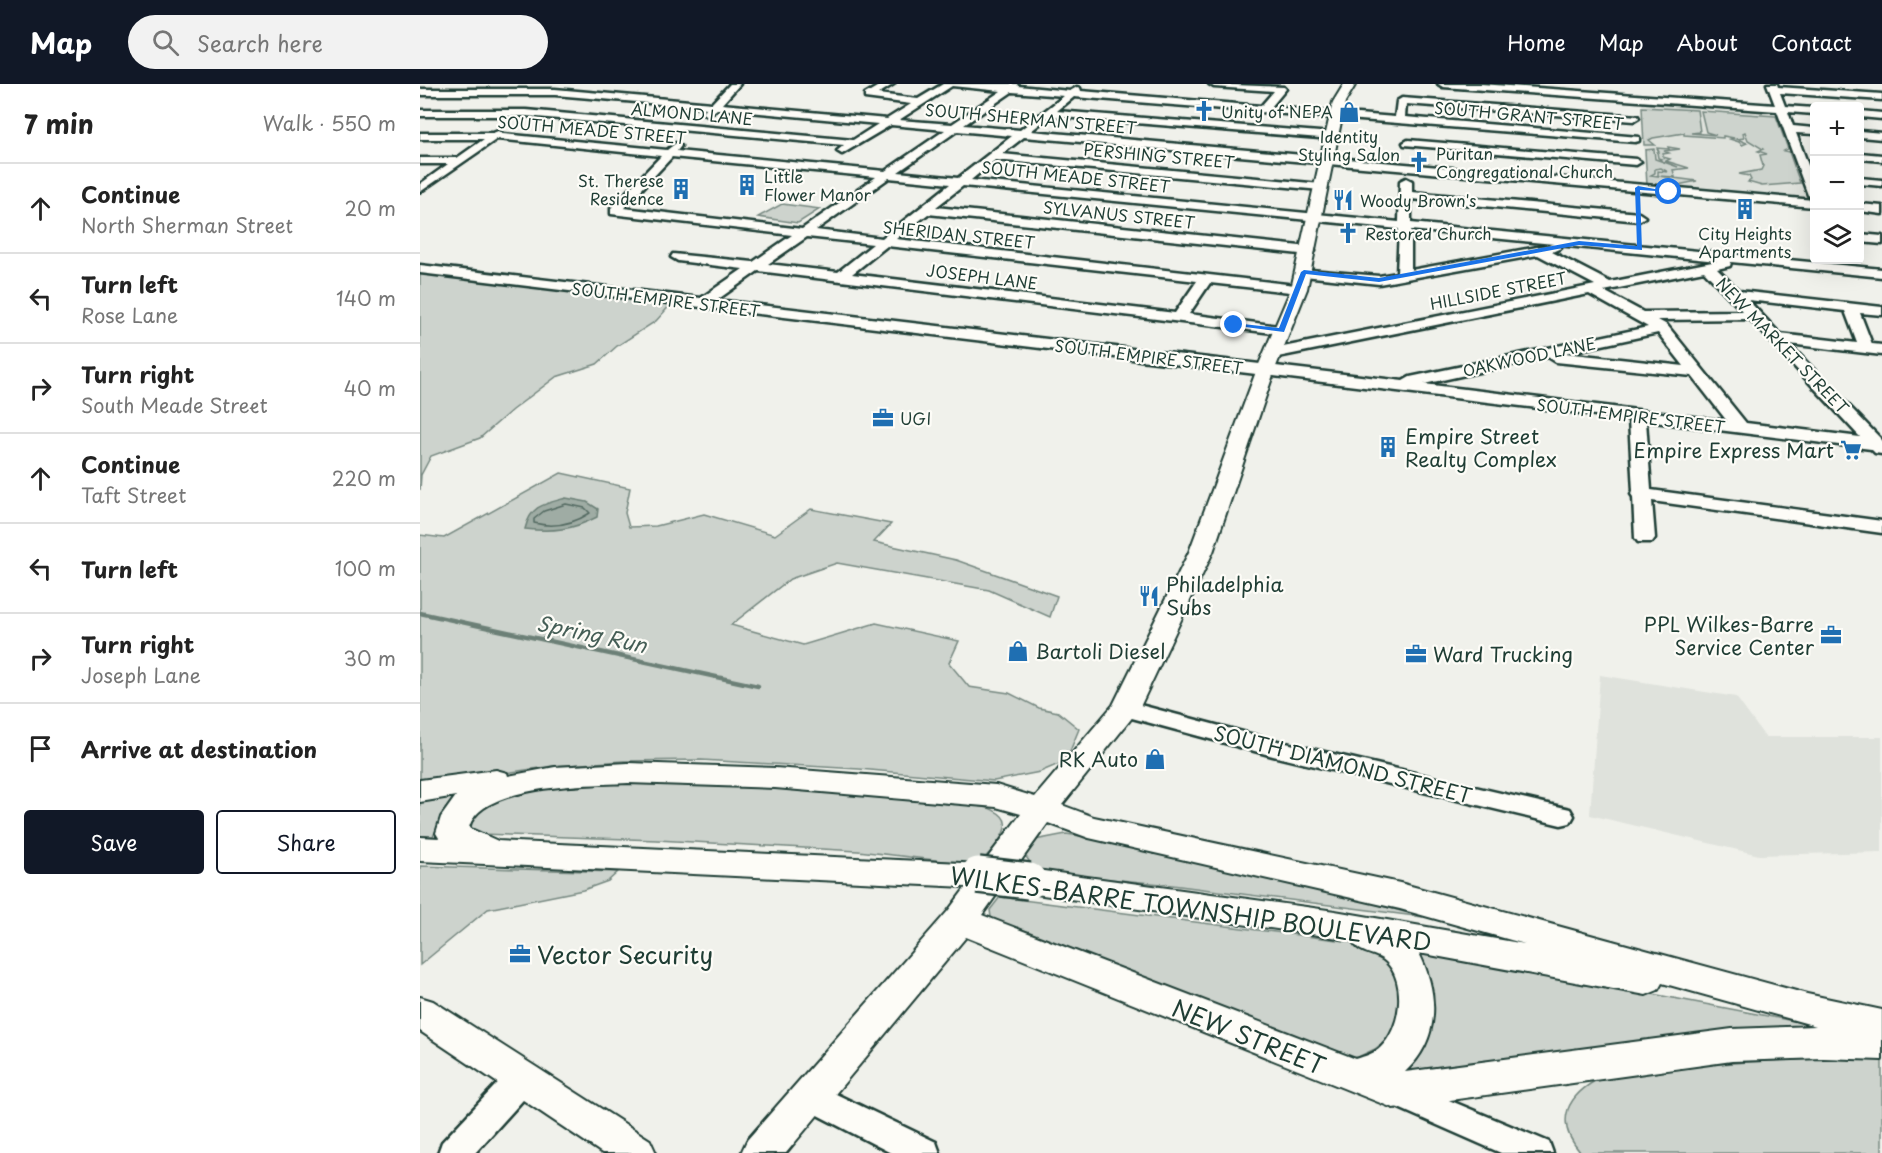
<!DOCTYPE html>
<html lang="en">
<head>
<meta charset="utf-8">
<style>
	:root { --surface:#fff; --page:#f2f2f2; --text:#222; --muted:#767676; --line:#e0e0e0; --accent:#111827 }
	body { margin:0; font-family:"Playpen Sans",sans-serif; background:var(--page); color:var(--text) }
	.controls { position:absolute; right:18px; top:18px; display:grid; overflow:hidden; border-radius:6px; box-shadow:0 6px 24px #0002 }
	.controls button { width:54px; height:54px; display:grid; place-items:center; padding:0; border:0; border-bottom:2px solid var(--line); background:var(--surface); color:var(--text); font:30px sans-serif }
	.stop { position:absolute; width:18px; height:18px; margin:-14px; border:4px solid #1a73e8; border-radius:50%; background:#fff }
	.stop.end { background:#1a73e8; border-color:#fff; box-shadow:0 2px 6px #0008 }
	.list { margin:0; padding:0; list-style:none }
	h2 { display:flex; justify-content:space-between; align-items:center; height:78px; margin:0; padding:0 24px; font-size:26px }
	h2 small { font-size:20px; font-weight:400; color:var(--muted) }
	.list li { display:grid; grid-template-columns:39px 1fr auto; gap:18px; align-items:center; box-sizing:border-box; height:90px; padding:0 24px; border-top:2px solid var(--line) }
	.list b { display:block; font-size:22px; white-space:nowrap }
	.list p { margin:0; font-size:20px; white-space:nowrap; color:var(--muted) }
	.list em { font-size:20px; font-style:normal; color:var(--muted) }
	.actions { display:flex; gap:12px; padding:18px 24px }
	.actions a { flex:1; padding:14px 0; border:2px solid var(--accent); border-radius:6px; text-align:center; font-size:21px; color:var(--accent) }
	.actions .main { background:var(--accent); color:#fff }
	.icon { flex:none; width:33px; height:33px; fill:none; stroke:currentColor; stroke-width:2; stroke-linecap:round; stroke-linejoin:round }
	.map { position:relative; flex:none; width:1462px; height:1069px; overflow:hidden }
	header { display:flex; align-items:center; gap:36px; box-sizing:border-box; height:84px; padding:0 30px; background:var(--accent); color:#fff }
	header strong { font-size:28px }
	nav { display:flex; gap:33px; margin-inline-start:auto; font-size:21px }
	.search { width:420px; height:54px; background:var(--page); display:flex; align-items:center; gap:15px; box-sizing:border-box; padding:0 21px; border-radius:33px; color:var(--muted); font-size:22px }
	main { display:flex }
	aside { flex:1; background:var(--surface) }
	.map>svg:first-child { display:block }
	.built { fill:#dfe2dc }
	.green { fill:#cdd3cd; stroke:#768880; stroke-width:1.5 }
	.water { fill:#9faca4; stroke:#6c8077; stroke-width:1.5 }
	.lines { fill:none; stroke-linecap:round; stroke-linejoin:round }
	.shore { stroke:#526961; stroke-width:1.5 }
	.stream { stroke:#6c8077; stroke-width:4.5 }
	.minor-casing { stroke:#1f3d34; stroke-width:5 }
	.major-casing { stroke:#1f3d34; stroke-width:4 }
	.minor { fill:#fdfcf7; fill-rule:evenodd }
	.major { fill:#fdfcf7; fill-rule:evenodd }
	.major-bridge-casing { stroke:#1f3d34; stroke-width:40; stroke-linecap:butt }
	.major-bridge { stroke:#fdfcf7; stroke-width:35 }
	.route { fill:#1a73e8 }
	.labels { text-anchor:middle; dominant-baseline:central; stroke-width:4.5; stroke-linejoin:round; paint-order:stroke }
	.far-poi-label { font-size:16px; fill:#1f3d34; stroke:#fdfcf7; text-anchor:start }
	.far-street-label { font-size:16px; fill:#1f3d34; stroke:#fdfcf7 }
	.poi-label { font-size:20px; fill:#1f3d34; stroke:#fdfcf7; text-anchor:start }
	.street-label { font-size:20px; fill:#1f3d34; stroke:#fdfcf7 }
	.water-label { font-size:21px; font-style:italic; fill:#455e56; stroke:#fdfcf7 }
	.near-street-label { font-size:24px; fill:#1f3d34; stroke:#fdfcf7 }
	.near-poi-label { font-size:24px; fill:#1f3d34; stroke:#fdfcf7; text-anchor:start }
</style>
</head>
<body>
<header>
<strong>Map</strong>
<div class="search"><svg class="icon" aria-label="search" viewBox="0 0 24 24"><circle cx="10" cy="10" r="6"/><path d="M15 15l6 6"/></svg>Search here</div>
<nav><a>Home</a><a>Map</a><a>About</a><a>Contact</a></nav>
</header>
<main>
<aside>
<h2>7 min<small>Walk · 550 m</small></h2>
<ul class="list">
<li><svg class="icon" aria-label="ahead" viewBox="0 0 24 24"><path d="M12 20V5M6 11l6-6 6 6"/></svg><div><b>Continue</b><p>North Sherman Street</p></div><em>20 m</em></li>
<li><svg class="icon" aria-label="left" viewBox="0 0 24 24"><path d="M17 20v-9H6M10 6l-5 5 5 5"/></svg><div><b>Turn left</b><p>Rose Lane</p></div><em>140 m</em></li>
<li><svg class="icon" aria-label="right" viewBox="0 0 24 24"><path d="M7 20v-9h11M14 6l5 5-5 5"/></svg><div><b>Turn right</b><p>South Meade Street</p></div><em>40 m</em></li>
<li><svg class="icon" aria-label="ahead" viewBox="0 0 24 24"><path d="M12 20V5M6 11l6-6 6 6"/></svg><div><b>Continue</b><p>Taft Street</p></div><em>220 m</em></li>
<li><svg class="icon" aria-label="left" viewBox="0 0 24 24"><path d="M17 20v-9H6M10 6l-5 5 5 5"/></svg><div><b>Turn left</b></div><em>100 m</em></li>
<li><svg class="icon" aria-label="right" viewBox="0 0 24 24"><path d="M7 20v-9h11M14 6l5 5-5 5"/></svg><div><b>Turn right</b><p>Joseph Lane</p></div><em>30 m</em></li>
<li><svg class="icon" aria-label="arrive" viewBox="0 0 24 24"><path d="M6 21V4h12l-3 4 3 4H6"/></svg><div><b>Arrive at destination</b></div></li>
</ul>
<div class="actions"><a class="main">Save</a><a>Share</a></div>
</aside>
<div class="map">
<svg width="1462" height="1069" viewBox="0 0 1462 1069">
	<rect width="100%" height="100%" fill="#f0f1eb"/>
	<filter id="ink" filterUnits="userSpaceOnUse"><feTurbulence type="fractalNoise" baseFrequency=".0167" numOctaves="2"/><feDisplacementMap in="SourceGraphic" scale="12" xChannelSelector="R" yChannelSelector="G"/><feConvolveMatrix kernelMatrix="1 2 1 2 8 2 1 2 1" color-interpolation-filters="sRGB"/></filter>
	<g filter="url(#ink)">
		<!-- built -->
		<g class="built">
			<path d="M1222 16 1362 25 1394 117 1226 104Z"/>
			<path d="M1180 591 1316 613 1345 653H1462V768L1339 771 1170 731Z"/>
		</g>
		<!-- green -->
		<g class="green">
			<path d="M1222 23 1277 26 1280 48 1271 49 1296 51 1286 48 1281 27 1356 32 1368 65 1364 67 1369 68 1380 99 1342 102 1328 98 1331 96 1329 92 1319 90 1341 86 1343 82 1340 71 1347 70 1338 67 1343 65 1328 56 1325 48 1323 49 1324 54 1317 55 1327 59 1322 61 1319 58 1310 55 1314 54 1303 52V54L1264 51V49L1233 54 1229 56 1235 61H1224Z"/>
			<path d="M1248 63 1260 65 1244 67 1249 69 1243 70V73L1250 75 1246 77 1269 84 1253 86 1255 93 1238 92V87L1248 88 1241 84 1235 85V89L1231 91 1277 97 1258 101 1250 98 1247 100 1254 102 1246 104 1227 101 1225 66 1234 65 1235 75 1258 83 1239 76 1241 75 1238 74 1237 68H1239L1237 64 1249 65Z"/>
			<path d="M362 120 400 125 378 139 338 133Z"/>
			<path d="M0 189 253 218 236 237 197 262 177 280 136 293 92 326 60 354 11 372 1 391 0 406Z"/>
			<path d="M141 389 210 404 205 429 209 443 236 442 284 430 355 451 391 425 471 440 454 458 536 476 637 512 630 533 569 506 417 479 370 495 311 541 383 561 456 539 539 557 529 579 549 603 589 609 619 624 638 628 659 645 646 677 620 688 574 697 439 685 281 676 203 677 133 682 0 701V451L24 454Z"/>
			<path d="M217 699 319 702 543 718C602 727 592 746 558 781L438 767 237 756 61 750 51 745 49 735 52 727 97 706Z"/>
			<path d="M36 710 13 752H0V716Z"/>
			<path d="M646 750C767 766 885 802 1003 833L752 801 617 788 604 770 615 756Z"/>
			<path d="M0 782 198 788 188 797 163 806 68 825 0 881Z"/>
			<path d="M580 813 940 859 972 878 984 923 971 952 955 965 938 973 915 974 578 840 571 833 570 826Z"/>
			<path d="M997 865 1452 952 988 992 980 989Z"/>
			<path d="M1447 973 1462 974V1069H1161C1133 1037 1147 1011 1182 993 1192 987 1219 988 1231 986 1303 978 1375 975 1447 973Z"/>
		</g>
		<!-- water -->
		<path class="water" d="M146 414 167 418 178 425 177 433C152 446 133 448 105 445 111 421 124 420 146 414Z"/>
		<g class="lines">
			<!-- shore -->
			<path class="shore" d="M146 420 165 424 170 429C153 440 134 444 114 439V435L124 427Z"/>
			<!-- stream -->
			<path class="stream" d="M0 529 338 602"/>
			<defs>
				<g id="minor">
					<path d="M310 0H320L302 20 467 35 491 20 445 14V10L462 0H474L458 10 498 15 523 0H597L598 2 650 7 657 3 660 4 661 7 841 22 854 7 794 3 789 0 864 3 866 5 851 23 975 33 977 17 982 14 1218 32 1219 34 1214 37 986 20 985 33 1219 53V57L1215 58 654 13 637 27 912 49 917 52 912 55 630 32 611 47 1394 116V123L604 53 582 70 901 100 907 103 901 106 575 76 551 96 979 138 980 97 986 94 992 97V108L1219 129 1225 133 1219 137 991 115V139L1462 185V193L1311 178 1310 182 1297 185 1319 207 1462 223V231L1440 229 1452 260 1462 261V271L1369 260 1462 356V370L1455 369 1451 365 1226 337 1231 406 1462 437V449L1232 417 1235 454 1232 458H1218L1215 454 1213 413 1211 410 1213 407 1209 335 0 189V181L281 214 323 185 258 177 251 173 253 170 333 178 372 151 191 130V124L241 72 77 55 0 108V100L28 80H0V74H37L64 55H0V49H73L78 47 83 50 247 66 256 59 261 62 257 67 465 87 525 46 471 41 422 70 417 67 424 61 106 32H0V26H106L433 56 458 40 297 25 288 32 283 29 287 24 135 11H0V5H135L292 19ZM532 2 581 7 532 40 479 36ZM592 8 644 12 600 46 544 41ZM537 47 592 52 538 94 478 88ZM252 73 456 93 382 145 204 124ZM469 94 530 100 462 154 396 146ZM543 102 979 145 977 189 959 192 879 185 877 188 884 192 959 200 1118 171 1175 201 848 266 845 269 853 274 1169 210 1228 243 990 293 983 297 297 216 338 187 861 250 866 249 868 246 866 243 769 230 790 199 879 209 884 208 886 205 884 202 476 155 508 130 889 171 895 167 889 163 516 123ZM991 146 1134 160 991 186ZM387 153 453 160 418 188 348 180ZM1137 161 1297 177 1190 198 1132 168 1141 164ZM467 162 777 197 755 229 432 190ZM1284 187 1322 227 1223 228 1184 207ZM1328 216 1425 227 1437 259 1360 250ZM1330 235 1440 353 1326 339 1247 241 1238 236ZM1238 249 1264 282 1145 269ZM1128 273 1136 278 1272 292 1307 337 1004 300Z"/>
					<path d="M1018 0H1061L1355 21 1347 0H1357L1358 3 1462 10V16L1360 9 1365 22 1394 24V30L1368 28 1373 42 1394 44V50L1376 49 1394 97V114L1388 111 1357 27 1023 3Z"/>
					<path d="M1440 27 1462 29V35L1440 33Z"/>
					<path d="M1440 47 1462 49V55L1440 53Z"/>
					<path d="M988 56 1216 75 1221 78 1216 81 984 61 983 59Z"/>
					<path d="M1440 69 1462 71V77L1440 75Z"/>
					<path d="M1440 94 1462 96V102L1440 100Z"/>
					<path d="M1440 120 1462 122V130L1440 127Z"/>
					<path d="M1440 150 1462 152V160L1440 158Z"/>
					<path d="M705 617 853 656 1141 723 1150 725 1154 732 1150 739 1141 741 853 672 697 630 694 625 697 620Z"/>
					<path d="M101 982 112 986 117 996 112 1006 55 1069H18L22 1058 90 986Z"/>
					<path d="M976 994 1129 1058 1133 1069H1081L965 1018 960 1008 965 998Z"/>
					<path d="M391 998 516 1058 520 1069H471L380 1022 375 1012 380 1002Z"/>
				</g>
				<g id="major">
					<path d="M924 0H936L925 18 887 205 855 285 793 468 719 625 642 721 674 733 980 799 1387 910 1462 926V976L1403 974 1312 977 973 1024 546 853 366 1069H321L327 1056 528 827 546 803 0 777V753L19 754 16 749 21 733 36 712 0 718V696L76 686 87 689 88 692 135 683 208 679 355 684 576 701 615 713 693 621 769 468 837 285 871 205 913 18ZM208 699 355 704 576 723 601 730 563 780 78 757 49 744C59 700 171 701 208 699ZM628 739 669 754 980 825 1105 860 915 827 609 785 597 788 593 797 597 806 609 809 932 856C940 872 954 867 966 878 987 898 981 944 961 963 954 970 945 972 936 975L562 831ZM999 869 1226 911 1238 906 1242 899 1396 942 1312 945 985 988C1021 955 1019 909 999 869Z"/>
					<path d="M0 913 13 917 230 1056 236 1069H182L0 947Z"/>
				</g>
			</defs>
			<!-- minor casing -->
			<use href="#minor" class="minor-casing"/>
			<!-- major casing -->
			<use href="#major" class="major-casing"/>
			<!-- minor -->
			<use href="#minor" class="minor"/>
			<!-- major -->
			<use href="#major" class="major"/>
			<defs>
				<path id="major-bridge" d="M558 791 609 797"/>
			</defs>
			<!-- major-bridge casing -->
			<use href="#major-bridge" class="major-bridge-casing"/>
			<!-- major-bridge -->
			<use href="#major-bridge" class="major-bridge"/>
		</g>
	</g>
	<!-- route -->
	<path class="route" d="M1218 102 1252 108 1220 106 1222 166 1159 161 959 198 886 190 864 248 810 241 814 239 859 244 881 188 884 186 959 194 1159 157 1217 162 1215 104Z"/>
	<!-- icons -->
	<defs>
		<symbol id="church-bare" viewBox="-9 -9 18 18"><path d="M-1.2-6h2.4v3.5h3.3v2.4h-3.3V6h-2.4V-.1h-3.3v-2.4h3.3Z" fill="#1f6fb2" stroke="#fdfcf7" stroke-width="2.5" paint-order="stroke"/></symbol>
		<symbol id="shop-bare" viewBox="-9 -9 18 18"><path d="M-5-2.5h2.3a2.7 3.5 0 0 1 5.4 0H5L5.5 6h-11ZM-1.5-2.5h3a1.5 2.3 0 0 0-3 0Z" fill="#1f6fb2" stroke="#fdfcf7" stroke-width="2.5" paint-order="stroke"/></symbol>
		<symbol id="building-bare" viewBox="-9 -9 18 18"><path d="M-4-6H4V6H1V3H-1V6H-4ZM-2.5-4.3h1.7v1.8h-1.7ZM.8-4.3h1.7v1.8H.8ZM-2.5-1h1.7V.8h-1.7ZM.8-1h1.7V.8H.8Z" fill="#1f6fb2" stroke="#fdfcf7" stroke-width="2.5" paint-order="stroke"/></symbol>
		<symbol id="restaurant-bare" viewBox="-9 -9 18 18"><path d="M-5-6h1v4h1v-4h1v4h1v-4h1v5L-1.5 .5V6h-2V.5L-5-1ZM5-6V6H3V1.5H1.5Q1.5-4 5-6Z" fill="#1f6fb2" stroke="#fdfcf7" stroke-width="2.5" paint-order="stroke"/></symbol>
		<symbol id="office-bare" viewBox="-9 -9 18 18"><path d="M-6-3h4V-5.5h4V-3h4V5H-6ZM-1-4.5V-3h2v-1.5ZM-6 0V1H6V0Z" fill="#1f6fb2" stroke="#fdfcf7" stroke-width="2.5" paint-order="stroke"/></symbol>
		<symbol id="supermarket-bare" viewBox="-9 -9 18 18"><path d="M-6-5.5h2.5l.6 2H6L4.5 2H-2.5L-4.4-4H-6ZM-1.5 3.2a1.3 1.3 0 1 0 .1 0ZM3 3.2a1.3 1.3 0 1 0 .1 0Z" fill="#1f6fb2" stroke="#fdfcf7" stroke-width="2.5" paint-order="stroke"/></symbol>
	</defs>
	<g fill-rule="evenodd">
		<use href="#church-bare" x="769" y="12" width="30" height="30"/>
		<use href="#shop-bare" x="914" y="13" width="30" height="30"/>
		<use href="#church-bare" x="984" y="63" width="30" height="30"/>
		<use href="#building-bare" x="312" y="86" width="30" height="30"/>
		<use href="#building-bare" x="246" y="90" width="30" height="30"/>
		<use href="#restaurant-bare" x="908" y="101" width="30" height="30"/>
		<use href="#building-bare" x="1310" y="110" width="30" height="30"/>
		<use href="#church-bare" x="913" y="134" width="30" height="30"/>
		<use href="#office-bare" x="448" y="319" width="30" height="30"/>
		<use href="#building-bare" x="953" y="348" width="30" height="30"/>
		<use href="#supermarket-bare" x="1416" y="351" width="30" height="30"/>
		<use href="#restaurant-bare" x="714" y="497" width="30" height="30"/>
		<use href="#office-bare" x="1396" y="536" width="30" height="30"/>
		<use href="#shop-bare" x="583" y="552" width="30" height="30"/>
		<use href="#office-bare" x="981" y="555" width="30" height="30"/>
		<use href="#shop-bare" x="720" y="660" width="30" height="30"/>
		<use href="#office-bare" x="85" y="855" width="30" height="30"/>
	</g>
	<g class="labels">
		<!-- far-poi labels -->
		<g class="far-poi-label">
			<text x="801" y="27">Unity of NEPA</text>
			<text x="929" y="52" text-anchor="middle">Identity<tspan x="929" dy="18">Styling Salon</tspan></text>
			<text x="1016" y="69">Puritan<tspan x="1016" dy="18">Congregational Church</tspan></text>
			<text x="344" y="92">Little<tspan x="344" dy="18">Flower Manor</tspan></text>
			<text x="244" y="96" text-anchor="end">St. Therese<tspan x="244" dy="18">Residence</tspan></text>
			<text x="940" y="116">Woody Brown's</text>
			<text x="945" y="149">Restored Church</text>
			<text x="1325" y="149" text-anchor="middle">City Heights<tspan x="1325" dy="18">Apartments</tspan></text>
			<text x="480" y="334">UGI</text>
		</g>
		<!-- far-street labels -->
		<g class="far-street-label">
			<text transform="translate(272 29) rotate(5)">ALMOND LANE</text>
			<text transform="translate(1109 31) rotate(5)">SOUTH GRANT STREET</text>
			<text transform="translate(611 34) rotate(5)">SOUTH SHERMAN STREET</text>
			<text transform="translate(172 45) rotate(5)">SOUTH MEADE STREET</text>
			<text transform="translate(739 71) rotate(5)">PERSHING STREET</text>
			<text transform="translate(656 92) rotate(6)">SOUTH MEADE STREET</text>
			<text transform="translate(699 130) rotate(6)">SYLVANUS STREET</text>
			<text transform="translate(539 150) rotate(6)">SHERIDAN STREET</text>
			<text transform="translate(562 192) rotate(7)">JOSEPH LANE</text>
			<text transform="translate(1078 206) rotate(-11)">HILLSIDE STREET</text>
			<text transform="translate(246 215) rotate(7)">SOUTH EMPIRE STREET</text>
			<text transform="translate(1363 261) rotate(46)">NEW MARKET STREET</text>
			<text transform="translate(729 272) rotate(7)">SOUTH EMPIRE STREET</text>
			<text transform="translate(1109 272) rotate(-12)">OAKWOOD LANE</text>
			<text transform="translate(1211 331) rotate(7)">SOUTH EMPIRE STREET</text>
		</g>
		<!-- poi labels -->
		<g class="poi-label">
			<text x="985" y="352">Empire Street<tspan x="985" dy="23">Realty Complex</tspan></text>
			<text x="1414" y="366" text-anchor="end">Empire Express Mart</text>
			<text x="746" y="500">Philadelphia<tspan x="746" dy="23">Subs</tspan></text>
			<text x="1394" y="540" text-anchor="end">PPL Wilkes-Barre<tspan x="1394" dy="23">Service Center</tspan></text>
			<text x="615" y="567">Bartoli Diesel</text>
			<text x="1013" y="570">Ward Trucking</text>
			<text x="718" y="675" text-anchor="end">RK Auto</text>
		</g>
		<!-- street labels -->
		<g class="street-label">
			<text transform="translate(923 680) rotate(14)">SOUTH DIAMOND STREET</text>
		</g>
		<!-- water labels -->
		<g class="water-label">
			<text transform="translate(172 549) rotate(12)">Spring Run</text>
		</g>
		<!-- near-street labels -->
		<g class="near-street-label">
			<text transform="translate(771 824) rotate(8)">WILKES-BARRE TOWNSHIP BOULEVARD</text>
			<text transform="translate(829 952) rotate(22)">NEW STREET</text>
		</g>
		<!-- near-poi labels -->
		<g class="near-poi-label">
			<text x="117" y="870">Vector Security</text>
		</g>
	</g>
</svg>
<div class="controls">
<button>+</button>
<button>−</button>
<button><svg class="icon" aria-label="layers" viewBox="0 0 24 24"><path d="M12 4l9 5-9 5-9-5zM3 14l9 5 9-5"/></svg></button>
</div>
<div class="stop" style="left:1249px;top:108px"></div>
<div class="stop end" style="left:814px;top:241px"></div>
</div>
</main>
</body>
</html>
